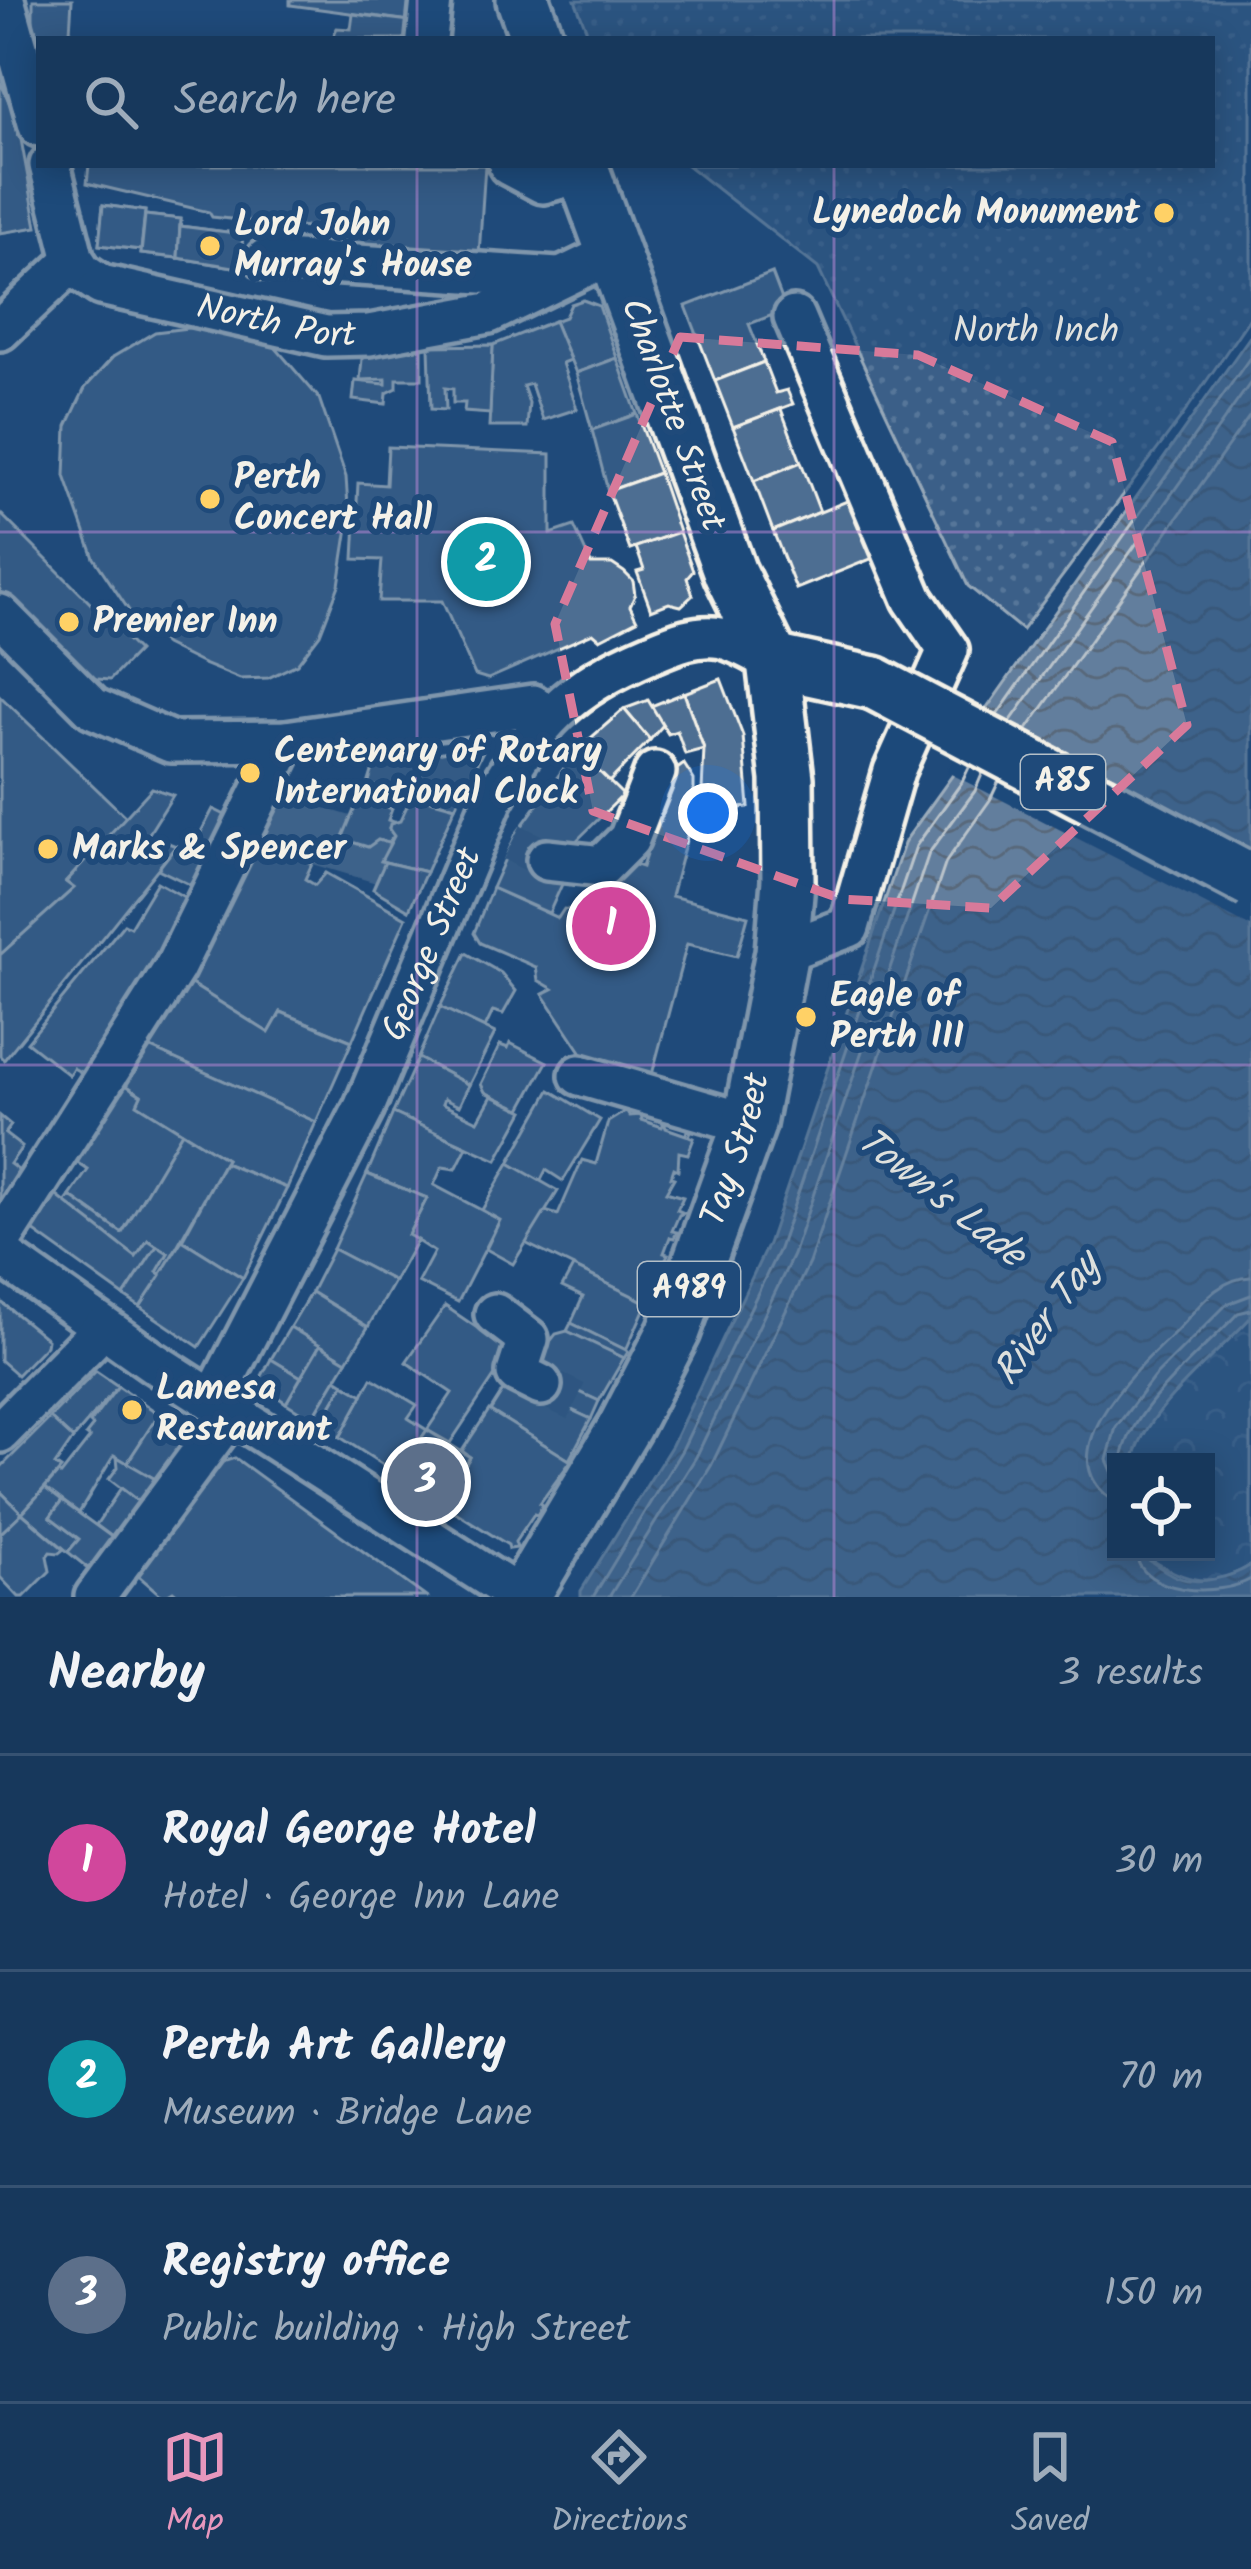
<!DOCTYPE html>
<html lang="en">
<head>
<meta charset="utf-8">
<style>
	:root { --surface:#17385c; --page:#244365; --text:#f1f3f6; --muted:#9eacbb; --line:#365272; --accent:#e797bd }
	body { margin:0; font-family:Kalam,sans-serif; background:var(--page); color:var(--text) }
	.controls { position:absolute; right:36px; bottom:36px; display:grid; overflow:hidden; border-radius:0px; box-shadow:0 6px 30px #0003 }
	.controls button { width:108px; height:108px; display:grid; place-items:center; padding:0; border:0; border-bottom:3px solid var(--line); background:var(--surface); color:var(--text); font:60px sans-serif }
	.you { position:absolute; left:708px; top:813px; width:42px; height:42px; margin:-30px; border:9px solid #fff; border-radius:50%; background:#1a73e8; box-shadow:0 0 0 18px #1a73e833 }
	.badge { display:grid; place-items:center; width:78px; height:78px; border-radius:50%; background:var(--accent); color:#fff; font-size:39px; font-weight:700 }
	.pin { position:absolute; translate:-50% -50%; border:6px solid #fff; box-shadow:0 3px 12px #0006 }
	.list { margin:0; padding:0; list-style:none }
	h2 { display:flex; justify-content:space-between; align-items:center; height:156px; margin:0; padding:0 48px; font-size:51px }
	h2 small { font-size:39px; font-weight:400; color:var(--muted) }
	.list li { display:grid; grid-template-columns:78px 1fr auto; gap:36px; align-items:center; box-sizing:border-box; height:216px; padding:0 48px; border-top:3px solid var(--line) }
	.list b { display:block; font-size:45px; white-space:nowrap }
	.list p { margin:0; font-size:39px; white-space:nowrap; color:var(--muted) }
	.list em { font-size:39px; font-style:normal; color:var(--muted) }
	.icon { flex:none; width:66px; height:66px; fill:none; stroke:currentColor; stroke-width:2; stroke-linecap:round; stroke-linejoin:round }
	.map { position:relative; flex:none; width:1251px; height:1597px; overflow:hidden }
	.search { position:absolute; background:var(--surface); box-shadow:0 6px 30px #0003; left:36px; right:36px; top:36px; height:132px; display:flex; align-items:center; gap:30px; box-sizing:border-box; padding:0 42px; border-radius:0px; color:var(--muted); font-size:45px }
	.sheet { height:804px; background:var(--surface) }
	nav { display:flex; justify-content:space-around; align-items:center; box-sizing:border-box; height:168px; border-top:3px solid var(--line); background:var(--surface); font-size:33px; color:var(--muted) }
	nav a { display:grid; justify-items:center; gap:6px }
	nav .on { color:var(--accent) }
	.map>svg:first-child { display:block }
	.forest { fill:url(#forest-crowns); stroke:#97a8b8; stroke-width:3 }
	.park { fill:url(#park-dots); stroke:#97a8b8; stroke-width:3 }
	.water { fill:url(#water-waves); stroke:#9cacbb; stroke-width:3 }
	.pier { fill:#1f4a7a }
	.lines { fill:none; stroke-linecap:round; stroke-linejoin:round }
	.shore { stroke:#bac3ca; stroke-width:3 }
	.river { stroke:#627e9d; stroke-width:57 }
	.building { fill:#4d6e92; stroke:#f4f1e8; stroke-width:3 }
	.minor-tunnel { stroke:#3f638a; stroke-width:39; stroke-dasharray:39 20; stroke-linecap:butt }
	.minor-casing { stroke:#f4f1e8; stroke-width:48 }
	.major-casing { stroke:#f4f1e8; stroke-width:60 }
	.minor { stroke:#1f4a7a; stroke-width:39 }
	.major { stroke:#1f4a7a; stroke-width:51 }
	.major-bridge-casing { stroke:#f4f1e8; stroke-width:60; stroke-linecap:butt }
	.major-bridge { stroke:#1f4a7a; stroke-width:51 }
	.marked { fill:none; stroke:#d87a9a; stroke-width:9; stroke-dasharray:24 15; stroke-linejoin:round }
	.grid { fill:none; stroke:#b185d1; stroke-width:3; stroke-opacity:0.55 }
	.poi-dot { fill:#ffd166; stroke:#1f4a7a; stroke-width:4.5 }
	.labels { text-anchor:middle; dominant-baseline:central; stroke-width:12; stroke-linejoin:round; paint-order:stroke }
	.shield { fill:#1f4a7a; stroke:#b4bfc7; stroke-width:3 }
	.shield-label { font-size:33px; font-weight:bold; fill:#f4f1e8 }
	.poi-label { font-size:36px; font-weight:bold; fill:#f4f1e8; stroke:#1f4a7a; text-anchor:start }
	.street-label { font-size:36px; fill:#f4f1e8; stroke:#1f4a7a }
	.park-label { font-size:36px; fill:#e1e2de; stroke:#1f4a7a }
	.water-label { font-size:39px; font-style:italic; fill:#dee0dd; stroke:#1f4a7a }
</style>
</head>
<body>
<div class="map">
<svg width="1251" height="1597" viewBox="0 0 1251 1597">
	<defs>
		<pattern id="forest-crowns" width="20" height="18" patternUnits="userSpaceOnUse" patternTransform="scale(3)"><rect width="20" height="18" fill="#3a5f88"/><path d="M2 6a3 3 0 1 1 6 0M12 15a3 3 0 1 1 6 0" fill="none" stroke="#577699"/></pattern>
		<pattern id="park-dots" width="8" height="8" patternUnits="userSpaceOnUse" patternTransform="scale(3)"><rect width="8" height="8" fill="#3a5f88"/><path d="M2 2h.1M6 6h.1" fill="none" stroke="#577699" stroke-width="1.8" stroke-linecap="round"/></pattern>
		<pattern id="water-waves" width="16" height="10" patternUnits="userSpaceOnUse" patternTransform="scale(3)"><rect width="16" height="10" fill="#627e9d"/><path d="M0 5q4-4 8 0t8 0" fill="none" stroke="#58687a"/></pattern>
	</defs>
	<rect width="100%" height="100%" fill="#1f4a7a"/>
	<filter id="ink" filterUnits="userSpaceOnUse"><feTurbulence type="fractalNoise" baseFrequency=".00833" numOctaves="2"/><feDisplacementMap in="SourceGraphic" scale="24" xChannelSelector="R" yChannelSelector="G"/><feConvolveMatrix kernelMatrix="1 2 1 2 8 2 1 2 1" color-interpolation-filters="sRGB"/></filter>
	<g filter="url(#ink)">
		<!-- forest -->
		<path class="forest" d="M1251 1317V1565C1207 1593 1178 1578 1140 1552H1206V1462H1133C1144 1410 1215 1357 1251 1317Z"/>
		<!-- park -->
		<path class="park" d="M575 0H1251V316L1181 418 1022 630 968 586 818 268 687 165H1212V39H590Z"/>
		<!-- water -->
		<path class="water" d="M1251 335V1317C1215 1357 1144 1410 1133 1462H1116L1113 1514 1116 1552C1149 1552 1150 1565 1177 1577 1198 1586 1233 1577 1251 1565V1597H581V1591L672 1445 768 1244 905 841 952 776 973 728Z"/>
		<!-- pier -->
		<path class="pier" d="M967 726 1251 865V927L947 772Z"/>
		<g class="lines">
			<!-- shore -->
			<g class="shore">
				<path d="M997 715 1251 356"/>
				<path d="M1010 722 1251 382"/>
				<path d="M1026 731 1251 414"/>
				<path d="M1122 1462C1126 1410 1204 1351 1238 1313L1251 1310"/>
				<path d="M1116 1480 1107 1460 1116 1427 1154 1377 1227 1304 1251 1295"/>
				<path d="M1116 1502C1043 1458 1134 1371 1171 1336 1195 1313 1215 1278 1251 1277"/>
				<path d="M1135 1552C1141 1596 1221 1597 1251 1579"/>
				<path d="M593 1597 682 1450 779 1249 916 846 962 782 970 765"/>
				<path d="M609 1597 696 1457 793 1255 929 853 975 791 983 772"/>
				<path d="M631 1597 711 1466 809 1263 946 862 990 800 999 781"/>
			</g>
			<!-- river -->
			<path class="river" d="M285 826 382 855"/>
		</g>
		<!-- building -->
		<g class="building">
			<path d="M33 0H72L70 32 60 35 61 39H39V48L33 29Z"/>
			<path d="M290 0H413L410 21 290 5Z"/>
			<path d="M353 14 410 21 407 39H332L337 28 351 29Z"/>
			<path d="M0 81 18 123 37 227 0 233Z"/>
			<path d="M89 165H485L479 255 353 244 354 232 212 217 209 212 87 183Z"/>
			<path d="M103 205 145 211 141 250 99 245Z"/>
			<path d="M103 205 145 211 141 250 99 245Z"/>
			<path d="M145 215 181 219 178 258 141 254Z"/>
			<path d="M145 215 181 219 178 258 141 254Z"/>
			<path d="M180 226 243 234 240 268 178 258Z"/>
			<path d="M180 226 243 234 240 268 178 258Z"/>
			<path d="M772 273 786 310 749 324 764 362 715 381 686 306Z"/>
			<path d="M583 300 599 306 617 358 576 373 554 321 565 317 571 304Z"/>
			<path d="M554 321 570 360 562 363 577 409 543 420 531 384 523 386 529 403 527 427H489L493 345Z"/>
			<path d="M204 326 241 330 275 347 319 398 346 477 349 521 339 585 320 634 297 664 268 678 240 679 203 664 165 645 132 615 94 558 65 476 67 426 85 388 113 357 155 332Z"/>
			<path d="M493 345 490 414 464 412 465 403H453V389L445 388 446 410 431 409 429 346Z"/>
			<path d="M422 347V379H397V388L387 393 386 404 353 400 355 381 386 384V379L360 380 363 348Z"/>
			<path d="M617 358 637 414 592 430 576 373Z"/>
			<path d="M764 362 776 393 787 390 793 404 733 427 715 381Z"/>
			<path d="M781 409 801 462 754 481 733 427Z"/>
			<path d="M637 414 659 473 608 491 592 430Z"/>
			<path d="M388 447 551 454V534L574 526 591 564H612L624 572 633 581 635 595 630 606 637 620 600 639 593 633 488 679 475 675 442 601H379L382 560 354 559 358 483 386 485Z"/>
			<path d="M801 462 820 512 773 531 754 481Z"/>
			<path d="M659 473 679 532 630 550 608 491Z"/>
			<path d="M857 497 881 555 796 589 773 531Z"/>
			<path d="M0 513 138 651 110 680 84 678 0 594Z"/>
			<path d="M679 532 693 571 687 578 693 595 681 606 669 603 651 610 637 572 644 570 636 547Z"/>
			<path d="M721 679 743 736 749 807 701 812 704 749 684 693Z"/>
			<path d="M684 693 704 749 685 754 677 731 668 734 651 706Z"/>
			<path d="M0 696 126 817 66 882 74 888 0 955Z"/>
			<path d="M648 700 663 725 650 740 624 709Z"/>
			<path d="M624 709 650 740 609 782 577 750Z"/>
			<path d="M478 746 484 749 455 807 412 795 430 754Z"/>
			<path d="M577 750 623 795 571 846 551 852 516 834Z"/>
			<path d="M430 754 412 795 368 785 374 765Z"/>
			<path d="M684 764 694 780V810L671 896 748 916 737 956 687 944 650 1082 590 1065 543 994 553 989 538 980 536 967 480 943 474 933 492 888 558 918 564 909 583 911 590 885 620 860 642 867 673 772Z"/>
			<path d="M368 785 391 791 384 806 392 809 388 820 394 822 389 829 394 836 388 843 378 840 368 847 342 839 354 810 367 804Z"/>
			<path d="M152 788 173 795 148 835 176 846 4 1060 0 1056V955L74 888 66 882Z"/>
			<path d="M412 795 455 807 426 872 381 861 394 836 389 829 390 824 400 821Z"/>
			<path d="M213 809 239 822 216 867 190 853Z"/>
			<path d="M516 834 551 852 541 872 563 882 549 913 492 888Z"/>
			<path d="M260 837 312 864 305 879 315 885 326 873 406 918 352 1041 281 1012 269 1033 183 979Z"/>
			<path d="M176 846 216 867 203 891 158 869Z"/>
			<path d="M385 862 426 872 409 910 373 889Z"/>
			<path d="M157 882 186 898 128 1013 123 1010 86 1075 73 1068 69 1075 27 1042 124 924 130 927Z"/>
			<path d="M466 953 501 973 516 991 503 1014 493 1011 485 1028 440 1007Z"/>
			<path d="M183 979 269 1033 281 1012 352 1041 316 1122 144 1045Z"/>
			<path d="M440 1007 495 1033 469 1085 418 1058Z"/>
			<path d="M510 1043 547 1062 521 1109 485 1092 481 1084 500 1045 508 1048Z"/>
			<path d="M144 1045 316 1122 287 1188 224 1163 226 1159 137 1104 141 1095 121 1082Z"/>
			<path d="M418 1058 469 1085 459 1106 444 1099 442 1104 478 1121 492 1096 524 1111 497 1160 393 1113Z"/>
			<path d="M121 1082 141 1095 137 1104 182 1132 122 1233 70 1196 88 1170 70 1158Z"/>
			<path d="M550 1090 600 1120 563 1181 546 1170 540 1182 509 1163Z"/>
			<path d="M627 1110 629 1116 643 1115 641 1120 662 1127 664 1122 666 1128 686 1135 687 1130 691 1131 689 1136 694 1138 688 1154 679 1152 678 1170 674 1168 671 1177 674 1178 666 1192 683 1197 677 1210 684 1213 679 1215 672 1231 677 1232 674 1238 670 1237 664 1253 668 1254 647 1303 525 1243 545 1211 558 1215 582 1160 596 1164 608 1122Z"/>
			<path d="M393 1113 467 1147 456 1169 442 1167 434 1185 500 1220 458 1302 418 1282 434 1252 408 1235 427 1198 367 1174Z"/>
			<path d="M0 1116 11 1125 5 1134 22 1147 10 1164 26 1176 0 1209Z"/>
			<path d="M182 1132 226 1159 161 1275 157 1272 168 1253 148 1240 136 1257 65 1203 70 1196 122 1233Z"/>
			<path d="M224 1163 287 1188 243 1278 182 1240Z"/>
			<path d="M509 1163 558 1191 513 1264 486 1249 500 1220 482 1210Z"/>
			<path d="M367 1174 427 1198 408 1235 417 1240 394 1281 333 1249Z"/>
			<path d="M44 1186 136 1257 148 1240 157 1246 124 1296 19 1221Z"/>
			<path d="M182 1240 243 1278 199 1347 140 1307Z"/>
			<path d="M157 1246 168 1253 157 1272 161 1275 140 1307 124 1296Z"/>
			<path d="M333 1249 394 1281 368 1327 311 1292Z"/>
			<path d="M573 1267 647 1303 626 1350 571 1323 583 1297 562 1287Z"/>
			<path d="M311 1292 368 1327 347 1361 290 1327Z"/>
			<path d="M0 1301 47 1339 46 1345 17 1375 0 1360Z"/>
			<path d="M445 1306 511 1351 450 1443 427 1430 452 1393 406 1362Z"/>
			<path d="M571 1323 626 1350 628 1352 624 1358 567 1331Z"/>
			<path d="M290 1327 320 1345 301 1377 271 1359Z"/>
			<path d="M567 1331 624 1358 599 1401 545 1376 537 1358 556 1334Z"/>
			<path d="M320 1345 347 1361 312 1419 286 1403Z"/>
			<path d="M271 1359 301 1377 286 1403 258 1383Z"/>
			<path d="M96 1371 118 1386 73 1439 50 1418Z"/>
			<path d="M545 1376 599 1401 591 1419 536 1394Z"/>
			<path d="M372 1378 417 1405 408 1418 427 1430 397 1474 340 1437Z"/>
			<path d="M336 1379 344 1384 320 1425 312 1419Z"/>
			<path d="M509 1381 591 1419 569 1460 490 1411Z"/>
			<path d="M344 1384 363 1395 340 1437 320 1425Z"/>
			<path d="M118 1386 159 1414 127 1463 114 1455 79 1513 45 1488 58 1473 61 1475 90 1438 86 1435 93 1426 90 1423Z"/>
			<path d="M489 1410 571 1461 540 1503 543 1505 537 1515 534 1514 515 1542 517 1548 509 1549 508 1545 441 1503 470 1457 462 1451Z"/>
			<path d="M159 1414 194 1436 164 1484 127 1463Z"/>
			<path d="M50 1418 73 1439 55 1465 61 1469 22 1513 0 1491V1468Z"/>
			<path d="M427 1430 470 1457 442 1501 397 1474Z"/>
			<path d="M117 1457 164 1484 148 1509 109 1479 118 1467Z"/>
			<path d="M235 1458 426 1597H180L173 1591 163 1597 134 1572 219 1463Z"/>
			<path d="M45 1488 62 1501 50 1517 79 1539 68 1552 22 1513Z"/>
			<path d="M121 1488 148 1509 124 1546 96 1525Z"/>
			<path d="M0 1491 22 1513 0 1534Z"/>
			<path d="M62 1501 124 1546 100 1578 68 1552 79 1539 50 1517Z"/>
			<path d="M22 1513 64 1549 59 1553 50 1552 47 1556 50 1571 24 1597H19L0 1577V1534Z"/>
		</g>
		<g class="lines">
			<!-- minor-tunnel -->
			<g class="minor-tunnel">
				<path d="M512 842 547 860"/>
				<path d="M541 1385 594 1410"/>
			</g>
			<defs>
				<g id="minor">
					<path d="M4 0 39 126"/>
					<path d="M427 39 431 0"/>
					<path id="s1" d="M50 165 74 260 82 272 101 285 326 336 369 335 489 313 613 253"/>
					<path d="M509 165 543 183 584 172"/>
					<path d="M266 259 558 278"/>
					<path d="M0 330 74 260"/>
					<path d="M0 615 93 708 171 742 286 741 533 705 548 716"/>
					<path d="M547 860 602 866 629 839 655 772"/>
					<path d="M782 952 849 927 894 771 948 650 913 599 794 317"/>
					<path d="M580 1075 749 1124"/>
					<path d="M0 1242 175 967 286 741"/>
					<path d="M0 1254 153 1362 520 1597"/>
					<path d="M495 1314 528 1339 517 1373 541 1385"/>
					<path id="s2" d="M213 1401 364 1108 493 799C538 720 567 689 651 653 674 643 697 633 722 638 739 642 757 654 773 661"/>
					<path d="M0 1432 103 1328"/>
					<path d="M95 1597 231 1413"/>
				</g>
				<g id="major">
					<path d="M523 0 537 39"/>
					<path d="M773 661 874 683"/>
					<path id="s3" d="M523 1597 625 1426 674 1331 749 1124 782 952 788 881 787 779 773 661 730 573 581 165"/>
				</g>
			</defs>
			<!-- minor casing -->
			<use href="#minor" class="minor-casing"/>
			<!-- major casing -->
			<use href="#major" class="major-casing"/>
			<!-- minor -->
			<use href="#minor" class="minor"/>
			<!-- major -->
			<use href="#major" class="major"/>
			<defs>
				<path id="major-bridge" d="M874 683 1251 881"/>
			</defs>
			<!-- major-bridge casing -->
			<use href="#major-bridge" class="major-bridge-casing"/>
			<!-- major-bridge -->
			<use href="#major-bridge" class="major-bridge"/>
		</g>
	</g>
	<!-- marked area -->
	<path d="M0 0H1251V1597H0ZM680 337 918 355 1112 442 1187 725 991 908 842 899 593 811 555 624Z" fill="#1f4a7a" fill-opacity=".55" fill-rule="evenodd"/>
	<path class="marked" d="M680 337 918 355 1112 442 1187 725 991 908 842 899 593 811 555 624Z"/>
	<!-- grid -->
	<path class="grid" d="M417 0V39M834 0V39M417 165V1597M834 165V1597M0 532H1251M0 1065H1251"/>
	<!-- markers -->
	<g class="poi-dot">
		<circle cx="1164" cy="213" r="12"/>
		<circle cx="210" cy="246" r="12"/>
		<circle cx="210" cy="499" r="12"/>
		<circle cx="69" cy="622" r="12"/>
		<circle cx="250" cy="773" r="12"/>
		<circle cx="48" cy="849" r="12"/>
		<circle cx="806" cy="1017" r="12"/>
		<circle cx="132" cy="1410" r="12"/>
	</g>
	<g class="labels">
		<!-- shield labels -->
		<g class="shield">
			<rect x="1021" y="755" width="84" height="54" rx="9"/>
			<rect x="638" y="1262" width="102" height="54" rx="9"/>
		</g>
		<g class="shield-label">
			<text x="1063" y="782">A85</text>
			<text x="689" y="1289">A989</text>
		</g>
		<!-- poi labels -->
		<g class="poi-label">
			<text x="1140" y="213" text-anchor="end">Lynedoch Monument</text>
			<text x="234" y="225">Lord John<tspan x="234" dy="41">Murray's House</tspan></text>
			<text x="234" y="478">Perth<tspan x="234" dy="41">Concert Hall</tspan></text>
			<text x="93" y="622">Premier Inn</text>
			<text x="274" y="752">Centenary of Rotary<tspan x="274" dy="41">International Clock</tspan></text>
			<text x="72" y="849">Marks &amp; Spencer</text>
			<text x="830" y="996">Eagle of<tspan x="830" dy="41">Perth III</tspan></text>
			<text x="156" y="1389">Lamesa<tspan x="156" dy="41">Restaurant</tspan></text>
		</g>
		<!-- street labels -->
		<g class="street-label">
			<text stroke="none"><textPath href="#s1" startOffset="315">North Port</textPath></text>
			<text transform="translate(672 415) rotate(70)">Charlotte Street</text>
			<text stroke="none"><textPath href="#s2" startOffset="507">George Street</textPath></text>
			<text stroke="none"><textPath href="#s3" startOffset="498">Tay Street</textPath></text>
		</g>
		<!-- park labels -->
		<g class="park-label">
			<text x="1036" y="332">North Inch</text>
		</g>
		<!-- water labels -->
		<g class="water-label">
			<text transform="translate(940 1199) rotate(38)">Town's Lade</text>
			<text transform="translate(1048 1320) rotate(-54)">River Tay</text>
		</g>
	</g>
</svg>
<div class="controls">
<button><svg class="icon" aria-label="locate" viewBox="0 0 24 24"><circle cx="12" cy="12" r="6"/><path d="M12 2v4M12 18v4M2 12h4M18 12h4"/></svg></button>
</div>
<div class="you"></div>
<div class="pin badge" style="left:611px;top:926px;background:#d1479c">1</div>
<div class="pin badge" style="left:486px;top:562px;background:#0f9aa8">2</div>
<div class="pin badge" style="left:426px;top:1482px;background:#5c6f8a">3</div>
<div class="search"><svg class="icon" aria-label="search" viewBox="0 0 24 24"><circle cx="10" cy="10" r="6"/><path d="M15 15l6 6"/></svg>Search here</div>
</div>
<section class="sheet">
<h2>Nearby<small>3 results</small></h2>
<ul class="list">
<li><span class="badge" style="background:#d1479c">1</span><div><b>Royal George Hotel</b><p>Hotel · George Inn Lane</p></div><em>30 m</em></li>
<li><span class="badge" style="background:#0f9aa8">2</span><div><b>Perth Art Gallery</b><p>Museum · Bridge Lane</p></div><em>70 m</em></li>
<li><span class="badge" style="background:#5c6f8a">3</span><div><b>Registry office</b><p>Public building · High Street</p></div><em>150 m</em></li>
</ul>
</section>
<nav>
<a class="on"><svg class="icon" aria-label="map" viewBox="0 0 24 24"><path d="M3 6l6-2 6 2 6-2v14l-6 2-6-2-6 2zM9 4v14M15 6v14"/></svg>Map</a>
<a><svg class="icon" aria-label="directions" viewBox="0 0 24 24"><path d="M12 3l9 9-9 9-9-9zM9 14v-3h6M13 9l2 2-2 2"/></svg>Directions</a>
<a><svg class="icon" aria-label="saved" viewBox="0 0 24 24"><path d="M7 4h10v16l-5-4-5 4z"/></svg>Saved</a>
</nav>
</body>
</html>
